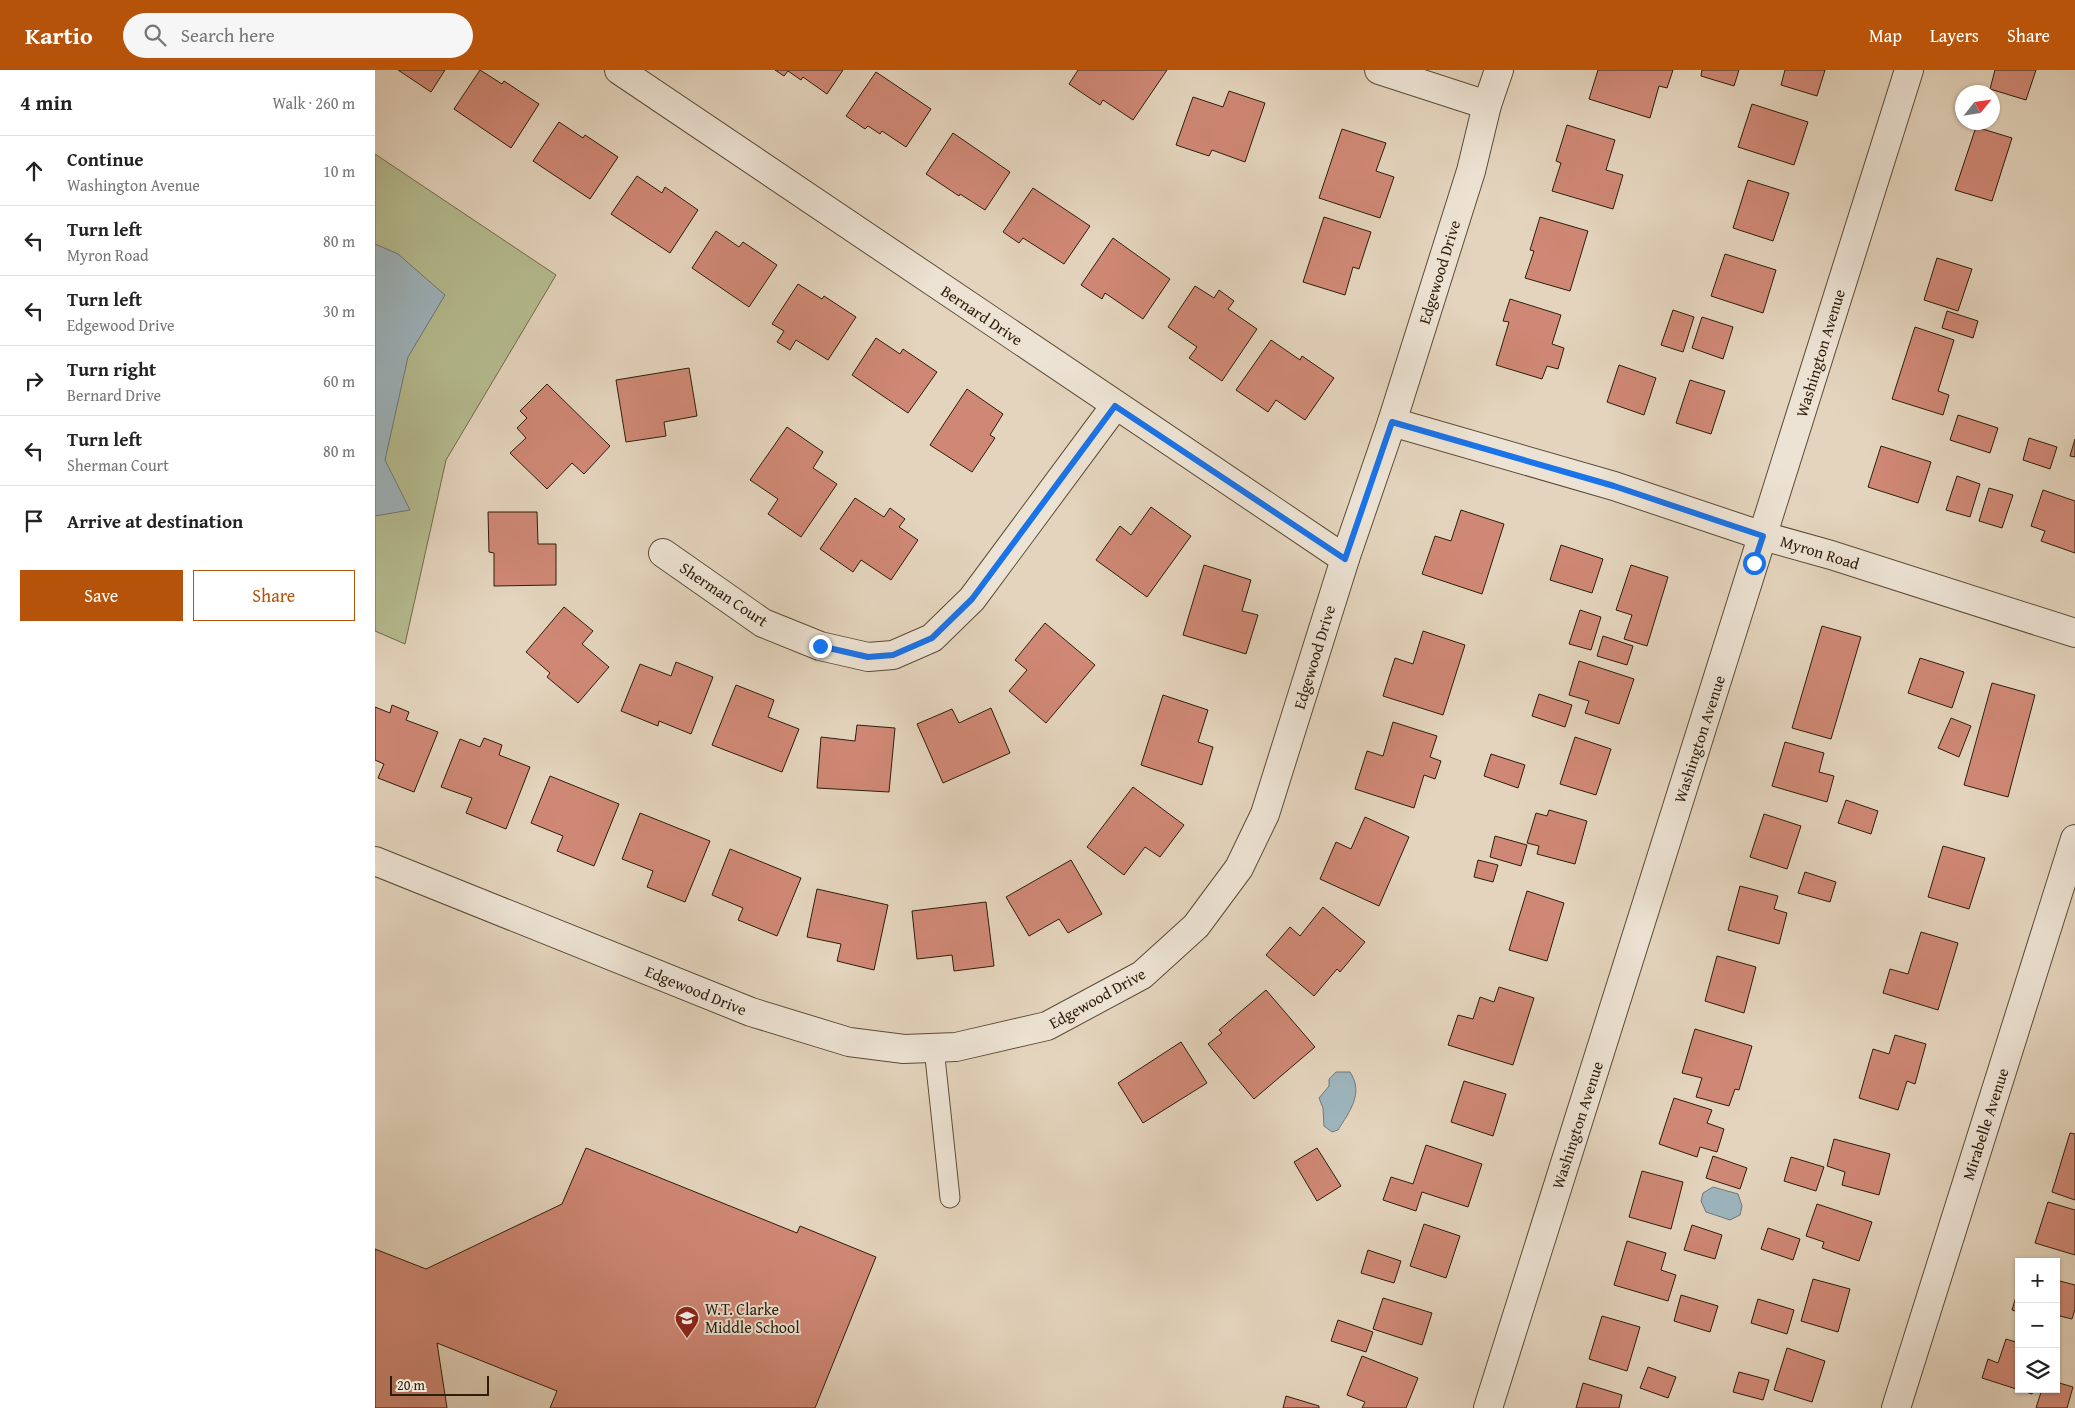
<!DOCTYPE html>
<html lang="en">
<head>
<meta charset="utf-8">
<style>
	:root { --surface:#fff; --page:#f6f6f6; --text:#222; --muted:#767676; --line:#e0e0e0; --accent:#b45309 }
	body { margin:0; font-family:"Gentium Book Plus",serif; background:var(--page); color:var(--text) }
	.controls { position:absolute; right:15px; bottom:15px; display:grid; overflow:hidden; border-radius:0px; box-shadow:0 1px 4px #0004 }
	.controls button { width:45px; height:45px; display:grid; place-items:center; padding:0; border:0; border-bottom:1px solid var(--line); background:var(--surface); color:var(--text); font:25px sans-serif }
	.compass { position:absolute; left:1580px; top:15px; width:45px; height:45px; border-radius:50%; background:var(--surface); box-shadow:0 1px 4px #0004; rotate:60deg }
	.scale { position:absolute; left:15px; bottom:12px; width:99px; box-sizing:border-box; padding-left:5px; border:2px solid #2d1e09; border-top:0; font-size:14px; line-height:18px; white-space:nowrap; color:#2d1e09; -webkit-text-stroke:4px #ede3d4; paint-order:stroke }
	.stop { position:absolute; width:15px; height:15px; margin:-11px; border:4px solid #1a73e8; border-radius:50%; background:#fff }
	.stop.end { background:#1a73e8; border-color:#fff; box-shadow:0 1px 5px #0008 }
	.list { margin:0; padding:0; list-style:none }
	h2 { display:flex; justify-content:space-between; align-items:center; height:65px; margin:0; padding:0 20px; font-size:21px }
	h2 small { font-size:16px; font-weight:400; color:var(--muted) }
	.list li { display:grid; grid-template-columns:32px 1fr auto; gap:15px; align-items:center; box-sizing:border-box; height:70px; padding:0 20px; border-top:1px solid var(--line) }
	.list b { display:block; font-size:19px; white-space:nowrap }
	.list p { margin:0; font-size:16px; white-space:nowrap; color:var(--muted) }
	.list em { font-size:16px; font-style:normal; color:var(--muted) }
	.actions { display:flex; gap:10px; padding:15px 20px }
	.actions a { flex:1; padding:11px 0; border:1px solid var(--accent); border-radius:0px; text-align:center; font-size:18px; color:var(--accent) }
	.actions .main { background:var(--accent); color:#fff }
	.icon { flex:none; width:28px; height:28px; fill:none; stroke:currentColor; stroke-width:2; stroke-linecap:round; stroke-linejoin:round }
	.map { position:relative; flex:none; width:1700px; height:1338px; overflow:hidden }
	header { display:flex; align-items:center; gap:30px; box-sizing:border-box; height:70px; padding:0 25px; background:var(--accent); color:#fff }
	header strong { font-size:24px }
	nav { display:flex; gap:28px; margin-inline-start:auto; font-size:18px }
	.search { width:350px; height:45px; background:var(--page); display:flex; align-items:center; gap:12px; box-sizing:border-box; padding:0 18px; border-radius:28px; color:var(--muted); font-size:19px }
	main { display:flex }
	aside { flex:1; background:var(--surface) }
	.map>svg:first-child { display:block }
	.green { fill:#b5bc90; stroke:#716d4c }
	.water { fill:#9db5be; stroke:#707976 }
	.building { fill:#cf8875; stroke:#2d1e09 }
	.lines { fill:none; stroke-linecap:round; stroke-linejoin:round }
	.service-casing { stroke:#5b4c36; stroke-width:21 }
	.minor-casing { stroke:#5b4c36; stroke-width:30 }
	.service { stroke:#ede3d4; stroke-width:19 }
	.minor { stroke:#ede3d4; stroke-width:28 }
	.route { stroke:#1a73e8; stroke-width:6 }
	.labels { text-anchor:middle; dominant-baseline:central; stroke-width:4; stroke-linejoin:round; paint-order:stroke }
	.street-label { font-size:16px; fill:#2d1e09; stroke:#ede3d4 }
	.poi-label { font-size:16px; fill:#2d1e09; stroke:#ede3d4; text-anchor:start }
</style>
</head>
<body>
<header>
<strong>Kartio</strong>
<div class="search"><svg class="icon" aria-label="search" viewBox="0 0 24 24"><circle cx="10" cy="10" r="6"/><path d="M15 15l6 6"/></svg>Search here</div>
<nav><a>Map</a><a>Layers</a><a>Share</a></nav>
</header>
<main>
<aside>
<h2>4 min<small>Walk · 260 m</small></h2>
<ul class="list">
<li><svg class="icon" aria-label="ahead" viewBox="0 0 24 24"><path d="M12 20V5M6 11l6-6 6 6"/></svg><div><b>Continue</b><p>Washington Avenue</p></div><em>10 m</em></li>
<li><svg class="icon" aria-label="left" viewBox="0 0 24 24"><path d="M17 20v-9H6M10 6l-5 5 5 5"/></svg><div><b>Turn left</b><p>Myron Road</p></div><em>80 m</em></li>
<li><svg class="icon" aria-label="left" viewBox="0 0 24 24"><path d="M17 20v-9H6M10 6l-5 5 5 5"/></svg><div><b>Turn left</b><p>Edgewood Drive</p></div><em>30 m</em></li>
<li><svg class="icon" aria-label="right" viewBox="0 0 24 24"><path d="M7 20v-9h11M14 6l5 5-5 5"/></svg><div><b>Turn right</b><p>Bernard Drive</p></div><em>60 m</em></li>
<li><svg class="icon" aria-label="left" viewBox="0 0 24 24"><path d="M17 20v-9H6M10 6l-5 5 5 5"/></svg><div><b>Turn left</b><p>Sherman Court</p></div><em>80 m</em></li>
<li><svg class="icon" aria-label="arrive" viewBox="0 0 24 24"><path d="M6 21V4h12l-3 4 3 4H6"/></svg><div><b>Arrive at destination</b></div></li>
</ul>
<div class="actions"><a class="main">Save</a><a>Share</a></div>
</aside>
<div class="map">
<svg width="1700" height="1338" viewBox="0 0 1700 1338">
	<rect width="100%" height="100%" fill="#e4d4bd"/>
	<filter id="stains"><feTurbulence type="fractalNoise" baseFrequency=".004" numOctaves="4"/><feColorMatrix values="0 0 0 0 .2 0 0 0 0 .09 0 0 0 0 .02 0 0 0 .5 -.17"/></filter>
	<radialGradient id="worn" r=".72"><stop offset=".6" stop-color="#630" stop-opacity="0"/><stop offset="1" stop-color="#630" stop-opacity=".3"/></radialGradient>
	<!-- green -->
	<path class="green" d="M0 84 181 205 71 390 30 574 0 561Z"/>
	<!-- water -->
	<g class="water">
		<path d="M0 174 23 184 70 225 33 287 10 390 35 440 0 446Z"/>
		<path d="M961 1002H975C989 1023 975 1041 963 1060L957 1062 949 1056 948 1038 944 1028 954 1016V1009Z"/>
		<path d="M1338 1117 1363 1124 1367 1136 1365 1145 1355 1150 1331 1142 1326 1131 1328 1123Z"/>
	</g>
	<!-- building -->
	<g class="building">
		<path d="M23 0H70L56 22Z"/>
		<path d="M105 0 127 14 129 11 164 34 136 78 79 39Z"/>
		<path d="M400 0H468L452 24 428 7 426 10 413 1 409 6Z"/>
		<path d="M703 0H792L758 50 728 30 725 35 694 14Z"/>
		<path d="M1223 0H1298L1292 18 1284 16 1275 48 1214 29Z"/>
		<path d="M1327 0H1364L1359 16 1326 6Z"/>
		<path d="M1410 0H1450L1442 26 1406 15Z"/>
		<path d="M1620 0H1661L1651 30 1615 19Z"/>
		<path d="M501 2 556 39 531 77 507 61 505 64 493 56 490 59 471 46Z"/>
		<path d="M854 21 890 33 870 92 837 80 834 86 801 75 818 27 848 37Z"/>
		<path d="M1377 34 1433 52 1419 95 1363 77Z"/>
		<path d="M184 52 208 68 210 65 243 87 215 129 158 91Z"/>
		<path d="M1192 55 1240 70 1231 100 1248 105 1238 139 1177 121 1186 93 1181 91Z"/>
		<path d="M1601 57 1637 68 1617 131 1580 120Z"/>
		<path d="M967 59 1011 73 1001 101 1019 107 1005 148 944 128Z"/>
		<path d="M578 63 635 102 610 140 585 124 584 126 551 104Z"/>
		<path d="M262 106 287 123 290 117 323 140 295 183 236 144Z"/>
		<path d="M1373 110 1414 123 1398 171 1358 158Z"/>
		<path d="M658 118 715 156 689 194 648 168 644 173 628 162Z"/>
		<path d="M949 147 996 162 984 199 978 197 970 225 928 212Z"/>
		<path d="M1165 147 1213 161 1195 221 1150 208 1159 181 1155 180Z"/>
		<path d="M341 161 364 177 368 172 402 195 374 237 317 198Z"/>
		<path d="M738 168 795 209 768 249 730 223 727 229 706 215Z"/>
		<path d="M1350 184 1401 200 1388 243 1336 226Z"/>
		<path d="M1562 188 1597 199 1583 241 1549 230Z"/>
		<path d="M423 214 447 229 449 226 481 247 453 290 421 270 415 280 402 272 409 261 397 254Z"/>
		<path d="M820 216 839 228 844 220 859 231 853 239 882 259 847 311 814 288 822 277 793 257Z"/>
		<path d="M1135 229 1186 245 1177 274 1189 278 1183 299 1172 296 1167 309 1121 295 1134 252 1128 251Z"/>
		<path d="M1298 240 1319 247 1308 282 1286 275Z"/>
		<path d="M1572 241 1603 251 1598 268 1567 258Z"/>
		<path d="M1327 247 1358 257 1348 289 1317 278Z"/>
		<path d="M1540 257 1579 270 1563 321 1574 325 1568 345 1517 329Z"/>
		<path d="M501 268 525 284 528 279 562 302 533 343 477 305Z"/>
		<path d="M896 270 925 290 927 286 959 308 930 350 901 330 893 342 861 320Z"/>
		<path d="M1244 295 1281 308 1269 345 1232 332Z"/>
		<path d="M314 298 322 346 289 352 291 366 251 372 241 310Z"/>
		<path d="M1315 310 1350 321 1336 364 1301 353Z"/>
		<path d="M172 314 235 376 209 404 197 393 172 419 135 383 151 368 142 358 152 348 145 341Z"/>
		<path d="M592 319 628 344 615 365 620 368 597 402 555 375Z"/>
		<path d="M1583 345 1623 358 1615 383 1575 370Z"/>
		<path d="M412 357 448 382 438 398 462 414 426 467 393 444 403 429 375 410Z"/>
		<path d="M1654 368 1682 377 1675 399 1648 390Z"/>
		<path d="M1700 369V387L1695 386Z"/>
		<path d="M1506 376 1556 392 1543 433 1493 417Z"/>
		<path d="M1582 406 1605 414 1595 447 1571 440Z"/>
		<path d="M1614 418 1638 425 1627 458 1604 451Z"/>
		<path d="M1668 420 1700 431V483L1666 471 1670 461 1656 456Z"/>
		<path d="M480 428 509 447 515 438 530 449 524 457 543 470 516 510 486 490 478 502 445 479Z"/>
		<path d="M776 437 816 466 772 527 721 490 745 456 756 465Z"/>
		<path d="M1086 440 1129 454 1107 524 1047 504 1060 466 1076 471Z"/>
		<path d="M113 442H162L163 474H181V515L119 516V483L114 482Z"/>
		<path d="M1186 475 1228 489 1217 523 1175 510Z"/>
		<path d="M829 495 876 510 867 541 883 545 871 584 808 565Z"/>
		<path d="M1256 495 1293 507 1272 576 1249 569 1257 545 1241 540Z"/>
		<path d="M189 537 218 561 207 574 234 597 203 633 172 607 175 603 151 582Z"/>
		<path d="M1205 540 1226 547 1216 580 1194 574Z"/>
		<path d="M670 553 720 595 671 653 634 621 652 600 640 590Z"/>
		<path d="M1447 556 1486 567 1456 669 1417 658Z"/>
		<path d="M1048 561 1090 575 1068 645 1008 626 1020 588 1038 594Z"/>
		<path d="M1228 566 1258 576 1252 595 1222 586Z"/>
		<path d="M1545 588 1589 602 1577 638 1533 623Z"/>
		<path d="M1204 591 1259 609 1244 654 1210 643 1214 631 1194 625Z"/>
		<path d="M301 592 338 607 316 664 284 651 283 656 246 641 265 594 296 606Z"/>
		<path d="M1617 613 1660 625 1633 727 1589 715Z"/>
		<path d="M361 615 399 630 393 647 424 659 407 702 337 675Z"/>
		<path d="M1164 624 1197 635 1190 657 1157 646Z"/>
		<path d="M788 625 833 640 823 672 838 677 827 715 766 695Z"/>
		<path d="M17 635 34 642 31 650 63 662 39 722 3 708 9 694 0 690V637L15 643Z"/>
		<path d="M616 638 635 683 568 713 542 654 577 639 584 653Z"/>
		<path d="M1576 648 1596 656 1584 687 1563 678Z"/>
		<path d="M1018 652 1062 666 1055 687 1066 691 1060 709 1049 705 1039 738 980 719 992 681 1008 686Z"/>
		<path d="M482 655 520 658 514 722 442 718 446 667 480 671Z"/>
		<path d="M1200 667 1236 679 1221 725 1185 714Z"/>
		<path d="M109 668 127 675 124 685 155 697 131 759 91 743 97 728 66 717 85 669 105 677Z"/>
		<path d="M1410 672 1449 683 1444 702 1459 706 1452 732 1397 716Z"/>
		<path d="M1116 684 1150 695 1143 718 1109 706Z"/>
		<path d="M175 706 244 734 219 796 182 781 188 766 156 753Z"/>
		<path d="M758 717 809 755 785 787 770 777 749 805 712 777Z"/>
		<path d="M1471 730 1503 741 1496 764 1463 753Z"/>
		<path d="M1174 740 1212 751 1200 794 1162 784 1164 776 1152 773 1161 743 1172 746Z"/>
		<path d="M265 743 335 771 310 832 272 817 278 801 247 789Z"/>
		<path d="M1389 744 1426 756 1412 799 1375 787Z"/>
		<path d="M990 747 1034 767 1004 836 945 809 961 772 976 779Z"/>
		<path d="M1120 766 1152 775 1146 796 1115 787Z"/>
		<path d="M1568 776 1610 788 1594 839 1553 827Z"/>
		<path d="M355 779 426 808 402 866 363 850 368 838 337 825Z"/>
		<path d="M696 790 727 844 693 863 684 849 654 866 631 827Z"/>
		<path d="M1103 790 1123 795 1118 812 1099 807Z"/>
		<path d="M1430 802 1461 812 1455 832 1423 823Z"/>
		<path d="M1365 816 1403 826 1399 839 1412 843 1404 874 1353 860Z"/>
		<path d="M442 819 513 835 499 900 462 891 466 874 432 867Z"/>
		<path d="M1152 821 1189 833 1172 891 1134 880Z"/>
		<path d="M611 832 619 896 579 901 577 885 542 889 537 841Z"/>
		<path d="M948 837 990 872 965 902 962 899 939 926 891 885 915 857 925 866Z"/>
		<path d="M1546 862 1583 873 1563 940 1508 923 1515 899 1533 904Z"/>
		<path d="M1342 886 1381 897 1369 943 1330 931Z"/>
		<path d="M1124 917 1159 928 1138 995 1073 975 1083 945 1098 949 1105 927 1119 932Z"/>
		<path d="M891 920 940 977 879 1029 833 974 847 963 844 960Z"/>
		<path d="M1320 959 1377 976 1364 1020 1360 1019 1354 1036 1321 1027 1327 1008 1307 1003Z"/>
		<path d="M1520 965 1551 974 1540 1014 1532 1011 1523 1040 1484 1028 1498 979 1514 984Z"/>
		<path d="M806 972 832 1013 768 1053 743 1013Z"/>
		<path d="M1089 1011 1131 1024 1118 1066 1076 1052Z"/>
		<path d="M1299 1028 1337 1040 1332 1053 1349 1059 1342 1082 1325 1077 1322 1087 1284 1074Z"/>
		<path d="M1695 1063 1700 1064V1130L1677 1122Z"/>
		<path d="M1459 1069 1515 1084 1504 1125 1467 1115 1470 1102 1452 1096Z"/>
		<path d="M1051 1075 1107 1094 1093 1137 1047 1122 1041 1141 1008 1130 1016 1107 1038 1114Z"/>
		<path d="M211 1078 422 1163 425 1156 501 1187 440 1338H175L182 1321 62 1273 72 1338H0V1179L51 1199 187 1134Z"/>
		<path d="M942 1078 966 1116 942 1131 919 1092Z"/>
		<path d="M1338 1086 1372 1098 1365 1119 1331 1108Z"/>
		<path d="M1416 1087 1449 1097 1441 1121 1409 1111Z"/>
		<path d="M1267 1101 1308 1112 1296 1159 1254 1147Z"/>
		<path d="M1673 1132 1700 1140V1185L1660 1173Z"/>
		<path d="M1442 1134 1497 1152 1484 1191 1447 1178 1449 1172 1431 1166Z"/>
		<path d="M1049 1154 1085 1166 1071 1208 1035 1196Z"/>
		<path d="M1317 1155 1347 1165 1340 1189 1309 1180Z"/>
		<path d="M1393 1158 1425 1169 1418 1190 1386 1179Z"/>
		<path d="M1252 1171 1291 1183 1286 1200 1301 1205 1293 1231 1239 1215Z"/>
		<path d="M993 1180 1026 1191 1019 1213 986 1203Z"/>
		<path d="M1438 1209 1475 1219 1463 1262 1426 1251Z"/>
		<path d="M1681 1210 1700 1215V1239L1697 1249 1681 1245Z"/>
		<path d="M1644 1217V1242L1637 1240Z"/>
		<path d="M1306 1225 1343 1236 1335 1262 1299 1251Z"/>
		<path d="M1008 1228 1057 1243 1047 1275 998 1259Z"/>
		<path d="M1383 1229 1419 1240 1412 1264 1376 1253Z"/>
		<path d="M1227 1246 1265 1257 1252 1301 1214 1289Z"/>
		<path d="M963 1250 998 1262 991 1282 956 1271Z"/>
		<path d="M1631 1269 1644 1273V1319H1659L1657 1324 1607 1308 1613 1289 1623 1293Z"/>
		<path d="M1412 1278 1450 1291 1437 1332 1399 1320Z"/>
		<path d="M987 1286 1043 1308 1031 1338H987L990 1332 972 1325Z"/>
		<path d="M1273 1297 1301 1307 1293 1328 1265 1318Z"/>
		<path d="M1364 1302 1394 1310 1388 1330 1358 1322Z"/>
		<path d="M1681 1312 1698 1317 1692 1338H1661L1667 1319H1681Z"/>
		<path d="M1208 1313 1247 1325 1244 1338H1201Z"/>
		<path d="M911 1326 944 1336V1338H908Z"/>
	</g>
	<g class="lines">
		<defs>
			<path id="service" d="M559 978 575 1128"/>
			<g id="minor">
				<path d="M244 0 970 489"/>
				<path d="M1004 0 1112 35"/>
				<path d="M1017 352 1239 416 1388 466 1456 485 1700 563"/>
				<path d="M288 483 388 553 445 576 493 587 518 585 557 568 597 529 740 336"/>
				<path d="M0 791 376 942 474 972 529 979 581 977 672 956 767 905 821 856 864 798 890 744 970 489 1017 352 1096 101 1112 35 1124 0"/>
				<path d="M1113 1338 1534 0"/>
				<path d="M1521 1338 1700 769"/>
			</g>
		</defs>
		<!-- service casing -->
		<use href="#service" class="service-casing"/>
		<!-- minor casing -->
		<use href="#minor" class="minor-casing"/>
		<!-- service -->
		<use href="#service" class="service"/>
		<!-- minor -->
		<use href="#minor" class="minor"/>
	</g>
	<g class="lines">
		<!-- route -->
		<path class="route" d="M445 576 493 587 518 585 557 568 597 529 740 336 970 489 1017 352 1239 416 1388 466 1379 493"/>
	</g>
	<!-- icons -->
	<defs>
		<symbol id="school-pin" viewBox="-11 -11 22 30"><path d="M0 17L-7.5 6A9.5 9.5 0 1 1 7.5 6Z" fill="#8f2418" stroke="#ede3d4"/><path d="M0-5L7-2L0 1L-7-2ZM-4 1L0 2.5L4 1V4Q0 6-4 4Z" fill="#fff"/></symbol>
	</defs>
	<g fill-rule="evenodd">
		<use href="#school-pin" x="298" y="1234" width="28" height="38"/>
	</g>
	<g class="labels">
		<!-- street labels -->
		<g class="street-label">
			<text transform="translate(1064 202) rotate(-73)">Edgewood Drive</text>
			<text transform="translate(607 245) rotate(34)">Bernard Drive</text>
			<text transform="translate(1445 283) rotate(-73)">Washington Avenue</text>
			<text transform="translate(1445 482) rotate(17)">Myron Road</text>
			<text transform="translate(349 524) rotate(34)">Sherman Court</text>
			<text transform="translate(939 587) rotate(-73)">Edgewood Drive</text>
			<text transform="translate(1324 669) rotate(-72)">Washington Avenue</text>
			<text transform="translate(321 920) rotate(22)">Edgewood Drive</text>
			<text transform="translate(722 928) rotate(-29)">Edgewood Drive</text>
			<text transform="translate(1610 1054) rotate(-72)">Mirabelle Avenue</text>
			<text transform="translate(1202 1055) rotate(-72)">Washington Avenue</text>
		</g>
		<!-- poi labels -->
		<g class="poi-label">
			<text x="330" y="1239">W.T. Clarke<tspan x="330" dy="18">Middle School</tspan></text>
		</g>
	</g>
	<rect width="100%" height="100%" filter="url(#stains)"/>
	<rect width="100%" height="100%" fill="url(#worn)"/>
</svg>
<div class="controls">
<button>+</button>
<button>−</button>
<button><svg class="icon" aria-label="layers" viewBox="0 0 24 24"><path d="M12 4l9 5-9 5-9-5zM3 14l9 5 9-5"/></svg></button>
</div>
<svg class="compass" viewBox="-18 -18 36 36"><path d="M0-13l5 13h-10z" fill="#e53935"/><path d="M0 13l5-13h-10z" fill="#767676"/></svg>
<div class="scale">20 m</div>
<div class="stop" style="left:1379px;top:493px"></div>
<div class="stop end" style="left:445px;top:576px"></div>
</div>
</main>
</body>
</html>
